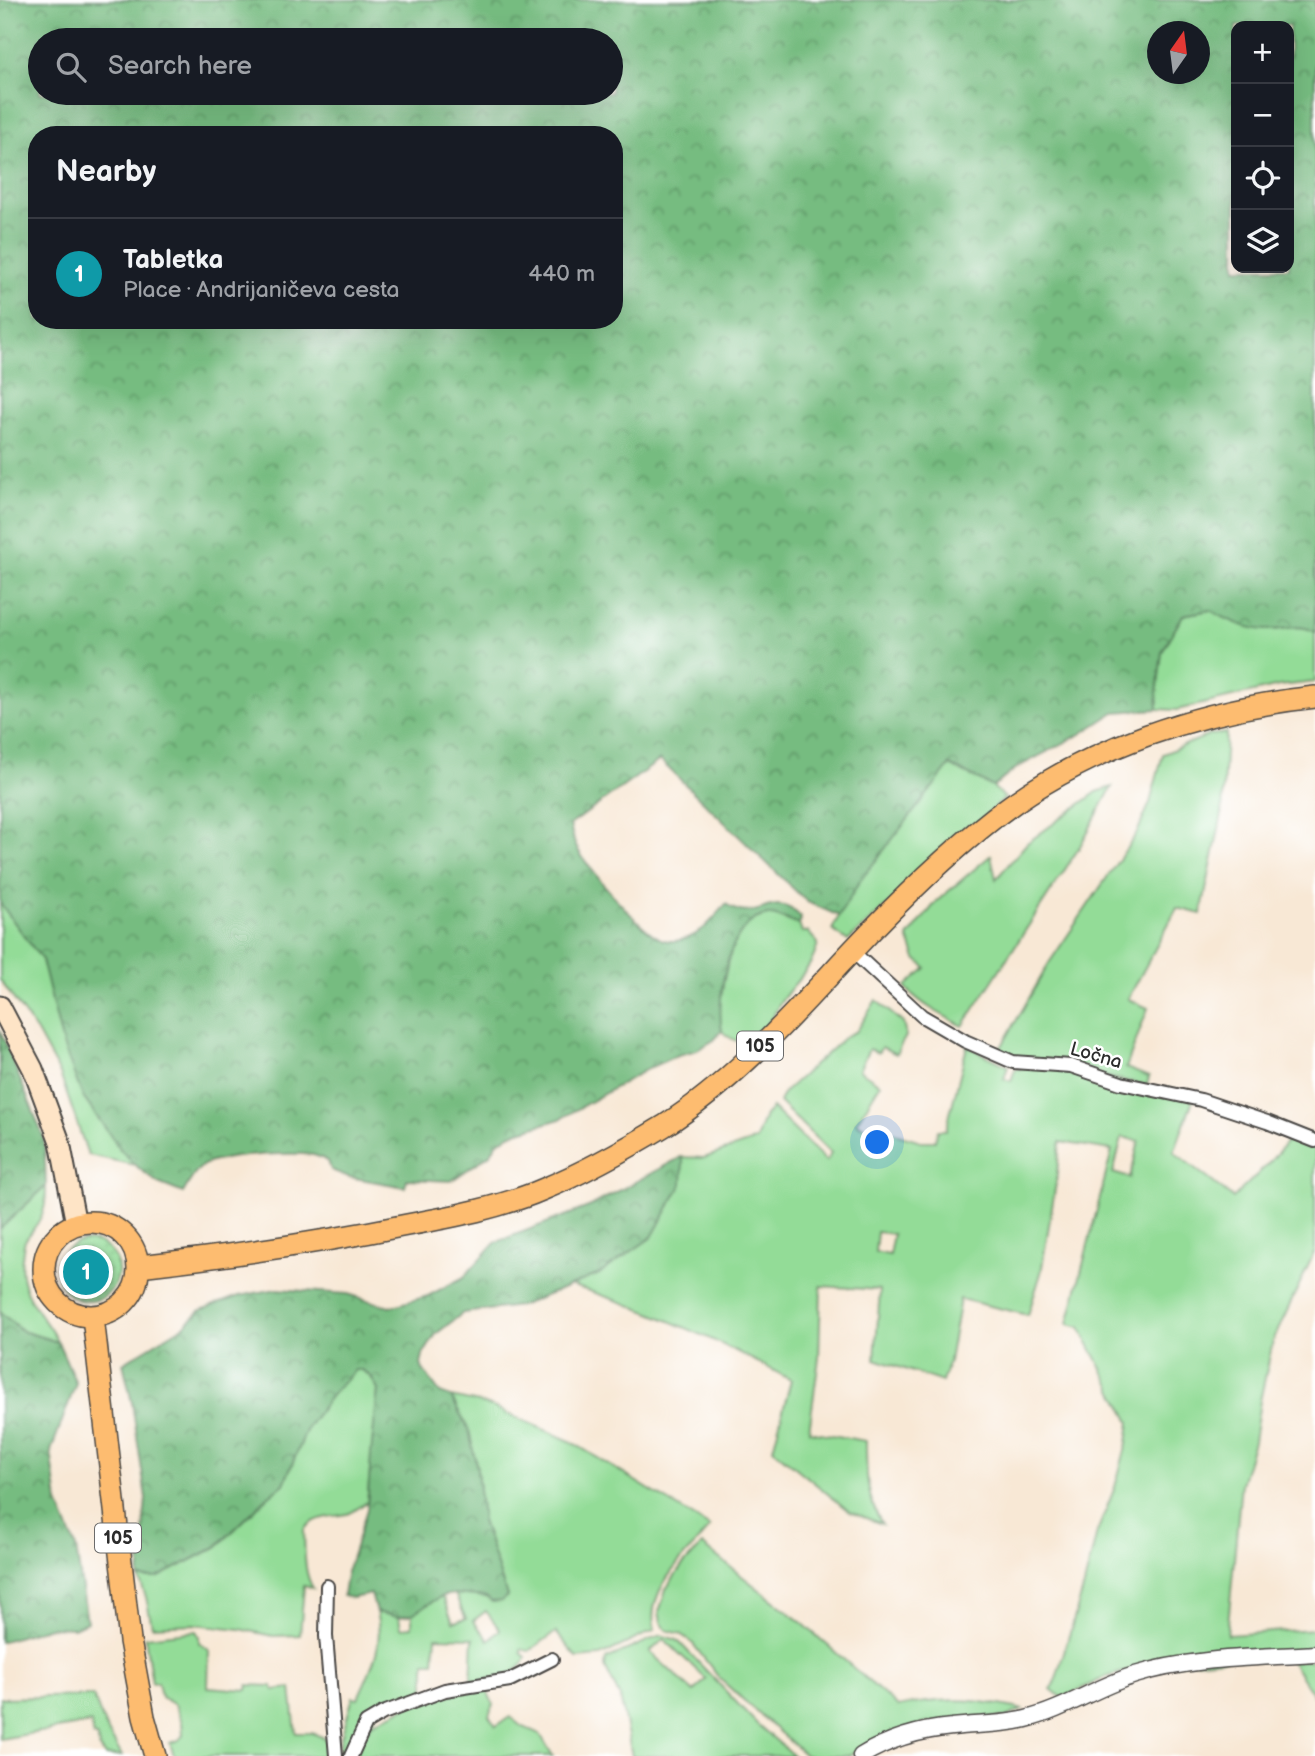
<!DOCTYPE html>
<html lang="en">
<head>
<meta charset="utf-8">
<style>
	:root { --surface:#171b24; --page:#242831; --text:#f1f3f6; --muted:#9ea1a6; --line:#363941; --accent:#d690ce }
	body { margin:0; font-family:"Balsamiq Sans",sans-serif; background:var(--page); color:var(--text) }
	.controls { position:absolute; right:21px; top:21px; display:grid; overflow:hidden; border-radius:14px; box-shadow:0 7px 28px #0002 }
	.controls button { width:63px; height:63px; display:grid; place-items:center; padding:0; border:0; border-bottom:2px solid var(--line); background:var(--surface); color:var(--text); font:35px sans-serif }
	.compass { position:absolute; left:1147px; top:21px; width:63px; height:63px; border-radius:50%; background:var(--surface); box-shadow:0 7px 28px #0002; rotate:14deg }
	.you { position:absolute; left:878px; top:1143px; width:24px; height:24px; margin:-18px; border:5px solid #fff; border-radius:50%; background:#1a73e8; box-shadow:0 0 0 10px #1a73e833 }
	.badge { display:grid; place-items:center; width:46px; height:46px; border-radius:50%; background:var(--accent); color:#fff; font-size:23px; font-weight:700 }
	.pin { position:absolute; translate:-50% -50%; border:4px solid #fff; box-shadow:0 2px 7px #0006 }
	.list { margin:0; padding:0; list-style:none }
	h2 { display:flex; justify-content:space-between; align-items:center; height:91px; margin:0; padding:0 28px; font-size:30px }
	h2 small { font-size:23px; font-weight:400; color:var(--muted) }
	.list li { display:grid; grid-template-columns:46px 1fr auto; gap:21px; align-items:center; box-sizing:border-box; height:112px; padding:0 28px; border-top:2px solid var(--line) }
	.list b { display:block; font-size:26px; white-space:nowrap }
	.list p { margin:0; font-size:23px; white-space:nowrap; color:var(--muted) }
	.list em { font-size:23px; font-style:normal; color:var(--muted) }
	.icon { flex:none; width:38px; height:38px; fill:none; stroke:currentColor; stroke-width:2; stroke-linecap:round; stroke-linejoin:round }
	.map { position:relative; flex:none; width:1315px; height:1756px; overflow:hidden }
	.search { position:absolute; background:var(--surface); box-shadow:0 7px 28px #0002; left:28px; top:28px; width:595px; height:77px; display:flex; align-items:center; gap:18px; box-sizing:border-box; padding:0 24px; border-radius:38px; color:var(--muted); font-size:26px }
	.panel { position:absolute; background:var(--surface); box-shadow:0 7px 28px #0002; left:28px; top:126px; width:595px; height:203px; border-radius:28px }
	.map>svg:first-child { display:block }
	.green { fill:#93dc97; stroke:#5f8461; stroke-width:2; fill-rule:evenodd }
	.forest { fill:url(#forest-crowns); stroke:#507456; stroke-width:2; fill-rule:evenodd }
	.garden { fill:url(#garden-dots); stroke:#5f8461; stroke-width:2 }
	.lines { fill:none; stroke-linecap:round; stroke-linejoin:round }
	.minor-casing { stroke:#4a4744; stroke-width:16 }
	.tertiary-casing { stroke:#4a4744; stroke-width:19 }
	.secondary-casing { stroke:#4a4744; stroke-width:23 }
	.primary-casing { stroke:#4a4744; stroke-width:24 }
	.minor { stroke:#fff; stroke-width:12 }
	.tertiary { stroke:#fff; stroke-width:16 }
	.secondary { stroke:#fee4c6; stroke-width:19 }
	.primary { stroke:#fdbc70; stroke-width:21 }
	.labels { text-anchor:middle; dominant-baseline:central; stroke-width:5; stroke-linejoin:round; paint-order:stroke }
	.shield { fill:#fff; stroke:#6b6b6b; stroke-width:2 }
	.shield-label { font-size:18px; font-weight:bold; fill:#2b2b2b }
	.street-label { font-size:19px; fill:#2b2b2b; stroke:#fff }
</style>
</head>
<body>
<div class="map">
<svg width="1315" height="1756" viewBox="0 0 1315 1756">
	<defs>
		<pattern id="forest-crowns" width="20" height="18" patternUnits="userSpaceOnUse" patternTransform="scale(1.75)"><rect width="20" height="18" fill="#76bc80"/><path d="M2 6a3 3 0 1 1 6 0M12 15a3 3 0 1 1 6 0" fill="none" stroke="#619969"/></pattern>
		<pattern id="garden-dots" width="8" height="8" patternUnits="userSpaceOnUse" patternTransform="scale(1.75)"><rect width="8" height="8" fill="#93dc97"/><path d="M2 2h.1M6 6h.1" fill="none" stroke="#7fbd82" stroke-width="1.8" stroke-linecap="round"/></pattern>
	</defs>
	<rect width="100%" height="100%" fill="#fff"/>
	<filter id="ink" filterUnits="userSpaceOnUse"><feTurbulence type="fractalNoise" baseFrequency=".0143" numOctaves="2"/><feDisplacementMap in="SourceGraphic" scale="14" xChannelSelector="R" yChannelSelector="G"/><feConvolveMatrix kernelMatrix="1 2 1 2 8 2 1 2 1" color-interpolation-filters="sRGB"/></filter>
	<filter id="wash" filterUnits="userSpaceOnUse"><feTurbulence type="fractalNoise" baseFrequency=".00686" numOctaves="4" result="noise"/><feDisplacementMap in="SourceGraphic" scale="28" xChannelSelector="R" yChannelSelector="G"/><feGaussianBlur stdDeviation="1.57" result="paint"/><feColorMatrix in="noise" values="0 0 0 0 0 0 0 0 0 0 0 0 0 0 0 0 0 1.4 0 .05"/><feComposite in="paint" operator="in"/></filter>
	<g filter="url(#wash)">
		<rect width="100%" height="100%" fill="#f8e8d5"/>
		<!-- green -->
		<g class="green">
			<path d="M1210 610C1228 621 1246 629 1267 630 1285 631 1298 622 1315 632V682L1279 686 1177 710 1158 709 1157 693 1162 652 1183 615Z"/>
			<path d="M1226 733 1222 814 1201 914 1177 908 1128 999 1148 1008 1126 1068 1149 1077 1147 1085 1022 1060 999 1051 1049 963 1137 833 1150 803 1163 754 1209 735Z"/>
			<path d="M950 765 993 787 1005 798 848 941 832 930C859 871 910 815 950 765Z"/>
			<path d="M1112 787 1079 848 963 1026C942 1015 921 1005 905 987L926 968 916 959 908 937 937 901 991 855 996 879 1027 843 1097 792Z"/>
			<path d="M0 903 42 960 63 1045 83 1097 121 1150 135 1165 88 1155 60 1074 37 1032 0 980Z"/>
			<path d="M771 914 799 925 802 932H808L818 943C812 971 795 980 781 1002 773 1015 766 1031 752 1040 747 1043 742 1042 737 1041 732 1039 726 1036 723 1032 713 1016 729 948 739 932 747 921 759 917 771 914Z"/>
			<path d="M876 1000 903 1023 906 1036 896 1054 882 1047 878 1053 869 1049 859 1070 880 1084 856 1123 875 1133 878 1128 921 1141H935L938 1130H946L967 1046 1008 1066 1004 1079 1011 1081 1015 1069 1053 1066 1193 1100 1174 1152 1233 1198 1269 1163 1293 1134 1315 1144V1251L1273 1341 1260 1401 1254 1441 1241 1484 1227 1635 1315 1629V1650L1141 1667 1106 1677 1062 1698 1051 1689 1054 1685 1084 1586 1097 1532 1115 1487 1127 1443 1130 1422 1080 1327 1068 1324 1112 1150 1060 1142 1056 1183 1041 1273 1028 1315 960 1299 949 1361 942 1382 875 1359 880 1290 821 1286 819 1358 809 1431 866 1441C866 1471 866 1498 882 1524L850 1512 773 1449 791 1380C722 1342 647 1308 570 1285L599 1274 683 1161 681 1157 704 1158 756 1140 765 1115 772 1108 826 1161 831 1153 779 1102 784 1092 846 1036 857 1031ZM1122 1137 1139 1141 1130 1178 1113 1173ZM877 1232 893 1234 889 1255 875 1252Z"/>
			<path d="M46 1186C46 1203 45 1214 34 1228 32 1232 27 1237 25 1241 23 1246 23 1253 22 1258 17 1294 42 1313 58 1342L22 1331 0 1312V1228Z"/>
			<path d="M355 1370H362L371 1377 378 1390 367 1502C361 1505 353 1513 347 1514 333 1517 314 1516 304 1530 305 1547 303 1573 313 1588L304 1586 300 1635 273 1636 240 1629 194 1624 152 1626 146 1597 139 1578H157L217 1547 269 1496 284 1484 308 1426 332 1394Z"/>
			<path d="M451 1397 488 1405 570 1441 710 1527C687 1555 644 1590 655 1630L600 1656 577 1658 556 1632 529 1651 521 1649V1653L526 1657C522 1677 488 1679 471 1683L473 1638 436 1637 434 1662H425V1693L380 1709 348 1756H339L340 1741 353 1697 358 1698C371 1668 385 1645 376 1612L399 1617 401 1628 412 1627V1614L440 1597 443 1598 453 1622 466 1619 455 1594 507 1596 482 1521 477 1470 469 1430ZM486 1611 500 1630 489 1640 473 1621Z"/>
			<path d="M702 1545 801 1622 898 1707C932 1699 967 1698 1000 1705 1008 1707 1015 1707 1022 1710L1006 1717 967 1718 928 1723 899 1730 870 1742 848 1756H806L720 1679 693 1644 681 1634 666 1630 661 1622 659 1612 666 1589 682 1566Z"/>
			<path d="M196 1631 199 1636V1643L209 1650 208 1687 247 1690 248 1685 272 1686 274 1690 291 1688 296 1733H312L325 1738 331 1756H174L170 1743 179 1740 183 1735 182 1722 175 1705 161 1697 158 1682 152 1683 145 1637Z"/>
			<path d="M661 1635 677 1640 757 1724 794 1756H632L620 1697 605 1667 606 1659ZM664 1639 706 1679 694 1692 650 1652Z"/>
			<path d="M1315 1660V1698L1291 1661Z"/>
			<path d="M486 1688 493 1704 489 1716 496 1726 510 1717 521 1726 540 1734 553 1756H354L371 1724 420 1700Z"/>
			<path d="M93 1696 106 1728 122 1756H105L100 1750 97 1737 93 1736 91 1723 0 1739V1698Z"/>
		</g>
		<!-- forest -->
		<g class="forest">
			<path d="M0 0H1315V632C1298 622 1285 631 1267 630 1246 629 1228 620 1210 610L1183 615 1162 652 1157 693 1158 709 1115 712 1081 734 1018 767 993 787 950 765 860 881 839 916 807 902 660 760 570 825C572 832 573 840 576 846 585 866 644 935 664 940 668 941 676 941 681 940 701 936 713 919 726 904 758 928 771 886 801 917L799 925C790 921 778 914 768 915 727 919 716 999 722 1031L714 1040 697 1050 678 1055 649 1068 560 1119 510 1134 497 1143 490 1154 451 1181 407 1179 405 1187 349 1177 331 1170 328 1161C323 1159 318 1156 313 1155 292 1152 219 1155 202 1166 194 1173 188 1184 183 1193L158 1183 135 1165 121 1150 83 1097 63 1045 42 960 0 903ZM1236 26H1289V268H1236ZM1158 32H1200V74H1158ZM611 40V93H40V40ZM37 135H614V320H37Z"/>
			<path d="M0 1030 44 1138 46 1186 0 1229Z"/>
			<path d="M681 1157 683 1161 682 1184 652 1237 599 1274 520 1306 463 1313 436 1334 423 1355 421 1364 423 1370 440 1393 451 1397 469 1430 477 1469 482 1521 507 1596 502 1601 492 1602 486 1597 455 1594 442 1596 412 1614 399 1617 376 1612 371 1594 352 1598 343 1596 346 1575 367 1509 371 1453 378 1390 371 1377 362 1370H355L332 1394 308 1426 284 1484 269 1496 216 1547 157 1578H139L146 1498 132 1403 123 1363 185 1325 201 1310 239 1296 277 1289 348 1294 390 1307 428 1296 464 1277 496 1242 591 1206Z"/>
			<path d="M0 1312 22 1331 58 1342 76 1383 51 1451 58 1502 76 1548 87 1622 74 1628 50 1627 0 1642Z"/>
		</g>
		<!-- garden -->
		<circle class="garden" cx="88" cy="1271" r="30"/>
	</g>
	<g filter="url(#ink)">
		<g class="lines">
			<defs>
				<g id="minor">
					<path d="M852 951 922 1016 965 1041 1013 1062 1071 1066 1121 1083 1201 1100 1267 1122 1315 1141"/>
					<path d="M327 1586 326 1636 336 1756"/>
					<path d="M351 1756 366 1723 383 1713 445 1690 510 1680 552 1659"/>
				</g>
				<path id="tertiary" d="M861 1756C889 1739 919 1730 952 1727 977 1724 1002 1725 1026 1719 1064 1710 1098 1686 1135 1675 1193 1657 1255 1658 1315 1654"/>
				<path id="secondary" d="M0 1006 33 1069 60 1142 76 1224"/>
				<g id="primary">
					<circle cx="91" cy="1269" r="47"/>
					<path d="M139 1266C228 1256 318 1243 407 1225 451 1217 503 1207 544 1189 585 1172 626 1149 664 1126 736 1080 794 1013 852 951 897 903 944 857 995 817 1086 747 1202 709 1315 697"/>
					<path d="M93 1317 130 1641 144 1717 155 1756"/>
				</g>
			</defs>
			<!-- minor casing -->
			<use href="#minor" class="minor-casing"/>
			<!-- tertiary casing -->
			<use href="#tertiary" class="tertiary-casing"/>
			<!-- secondary casing -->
			<use href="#secondary" class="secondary-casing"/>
			<!-- primary casing -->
			<use href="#primary" class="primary-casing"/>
			<!-- minor -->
			<use href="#minor" class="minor"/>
			<!-- tertiary -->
			<use href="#tertiary" class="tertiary"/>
			<!-- secondary -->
			<use href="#secondary" class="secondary"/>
			<!-- primary -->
			<use href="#primary" class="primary"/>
		</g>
	</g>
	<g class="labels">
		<!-- shield labels -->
		<g class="shield">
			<rect x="737" y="1031.5" width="46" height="29" rx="5"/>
			<rect x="95" y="1523.5" width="46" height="29" rx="5"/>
		</g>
		<g class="shield-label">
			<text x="760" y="1046">105</text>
			<text x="118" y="1538">105</text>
		</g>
		<!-- street labels -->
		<g class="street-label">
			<text transform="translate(1096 1056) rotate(16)">Ločna</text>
		</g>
	</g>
</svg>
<div class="controls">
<button>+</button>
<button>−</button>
<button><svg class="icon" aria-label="locate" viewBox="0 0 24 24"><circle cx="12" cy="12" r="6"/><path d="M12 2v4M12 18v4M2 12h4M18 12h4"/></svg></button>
<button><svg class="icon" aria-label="layers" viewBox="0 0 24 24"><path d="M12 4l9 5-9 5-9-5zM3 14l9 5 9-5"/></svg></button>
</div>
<svg class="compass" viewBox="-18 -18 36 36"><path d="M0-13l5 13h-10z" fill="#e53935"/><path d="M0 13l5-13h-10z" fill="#9ea1a6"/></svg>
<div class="you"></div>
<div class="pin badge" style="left:86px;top:1272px;background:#0f9aa8">1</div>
<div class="search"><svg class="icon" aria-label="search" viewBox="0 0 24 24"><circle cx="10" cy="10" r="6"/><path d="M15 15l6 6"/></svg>Search here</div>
<section class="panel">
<h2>Nearby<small></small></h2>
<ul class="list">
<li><span class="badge" style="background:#0f9aa8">1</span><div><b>Tabletka</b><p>Place · Andrijaničeva cesta</p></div><em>440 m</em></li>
</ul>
</section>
</div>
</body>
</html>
